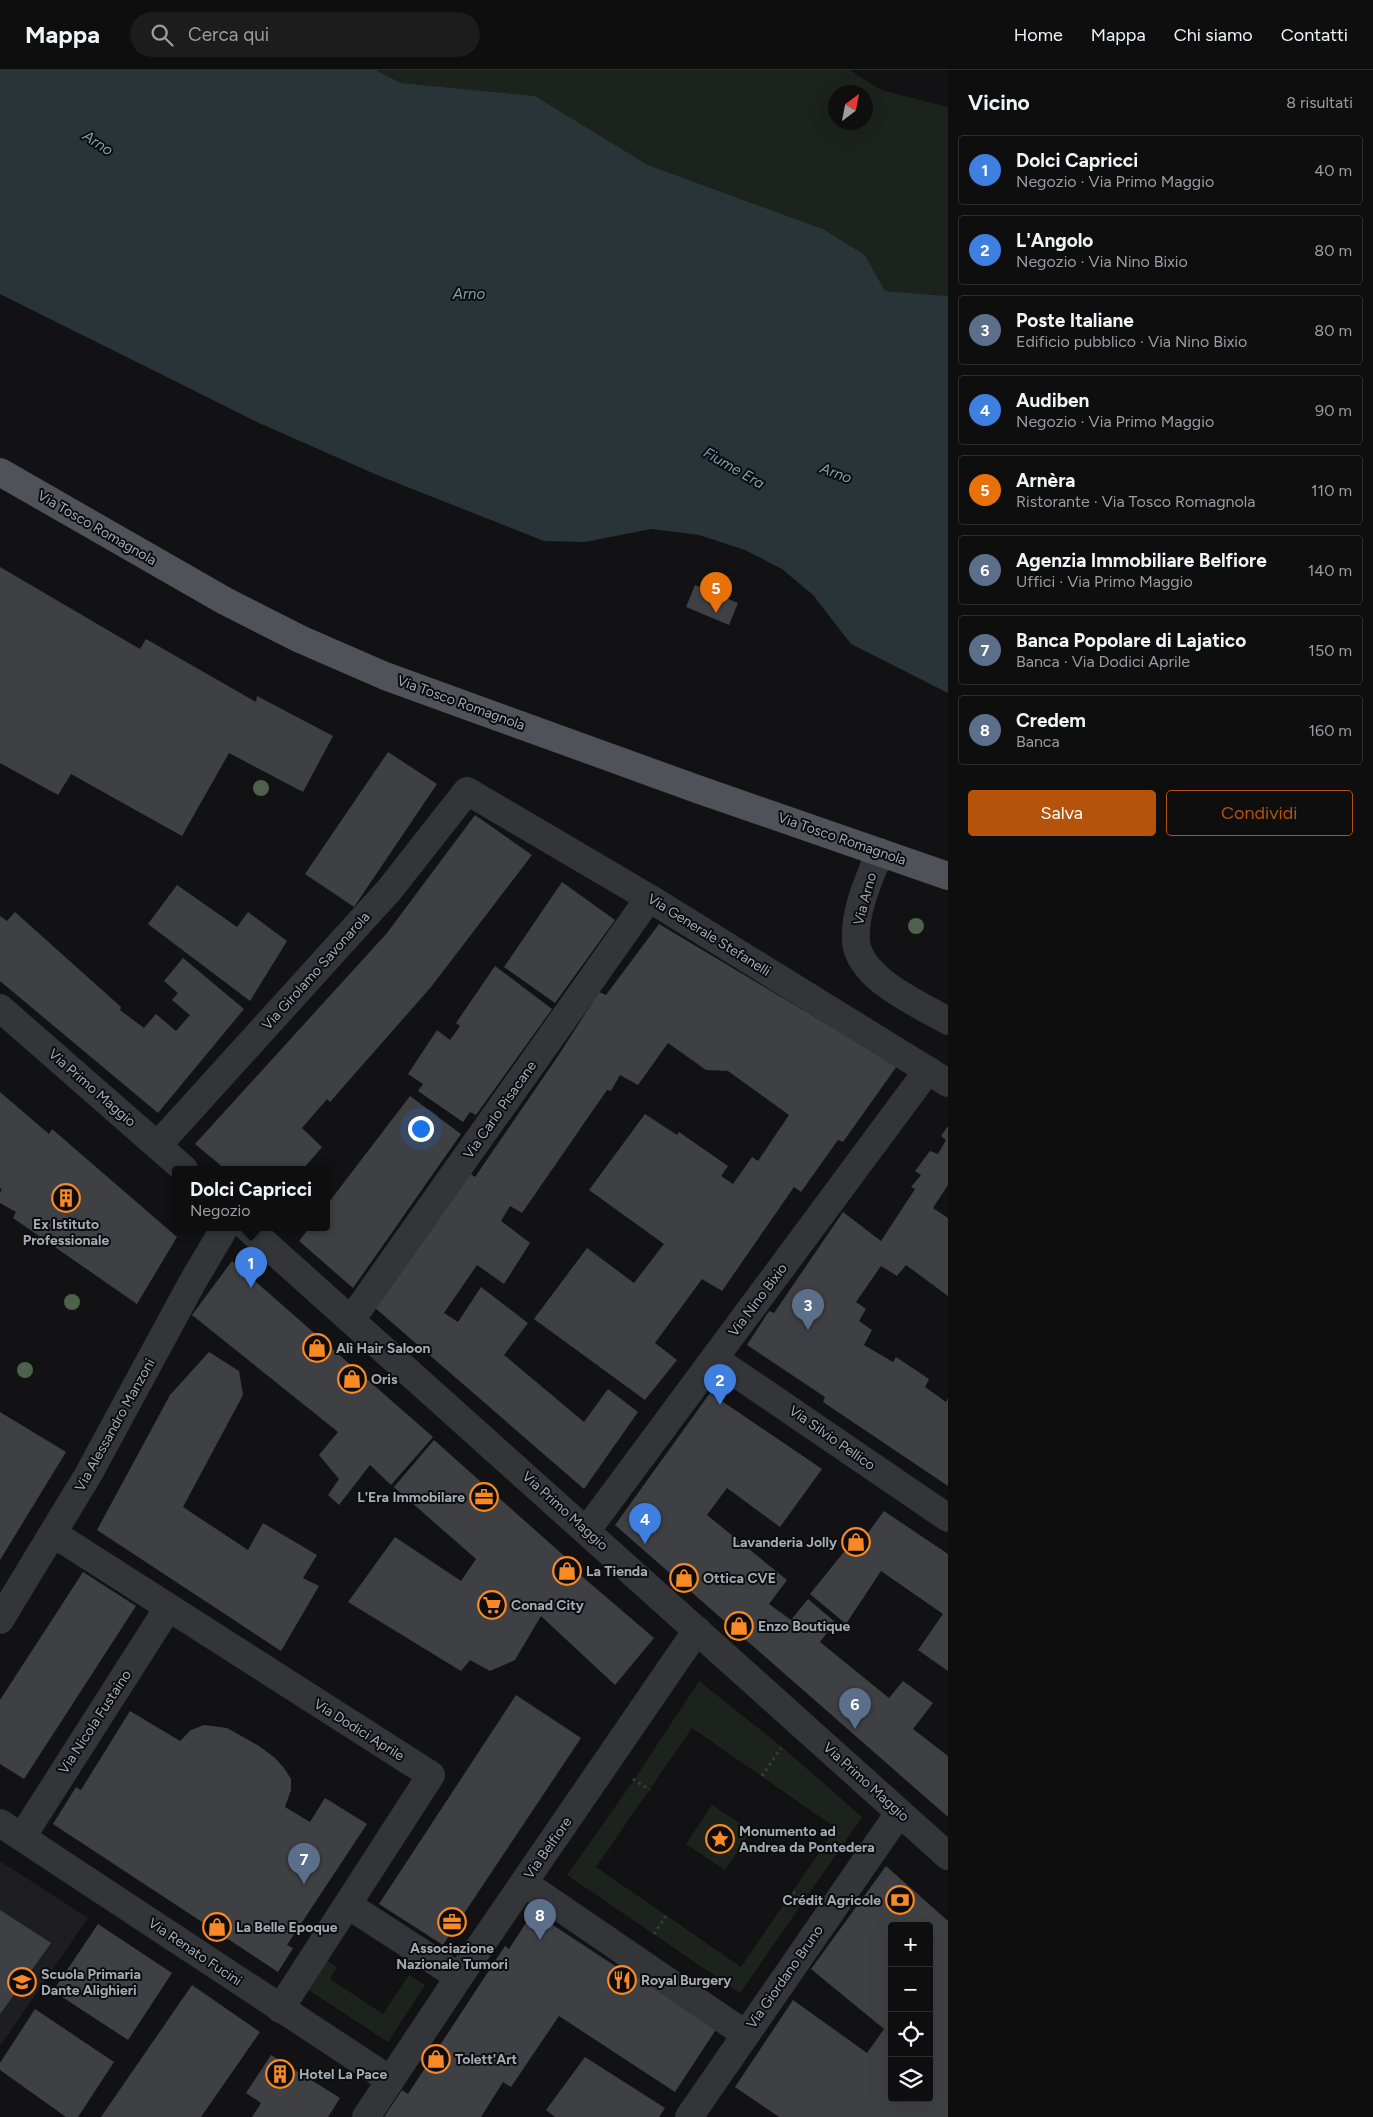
<!DOCTYPE html>
<html lang="it">
<head>
<meta charset="utf-8">
<style>
	:root { --surface:#0e0e0f; --page:#1c1c1d; --text:#f1f3f6; --muted:#9b9c9e; --line:#2e2e2f; --accent:#b45309 }
	body { margin:0; font-family:Figtree,sans-serif; background:var(--page); color:var(--text) }
	.controls { position:absolute; right:15px; bottom:15px; display:grid; overflow:hidden; border-radius:5px; box-shadow:0 5px 20px #0002 }
	.controls button { width:45px; height:45px; display:grid; place-items:center; padding:0; border:0; border-bottom:1px solid var(--line); background:var(--surface); color:var(--text); font:25px sans-serif }
	.compass { position:absolute; left:828px; top:15px; width:45px; height:45px; border-radius:50%; background:var(--surface); box-shadow:0 5px 20px #0002; rotate:32deg }
	.you { position:absolute; left:420px; top:1058px; width:18px; height:18px; margin:-12px; border:4px solid #fff; border-radius:50%; background:#1a73e8; box-shadow:0 0 0 8px #1a73e833 }
	.badge { display:grid; place-items:center; width:32px; height:32px; border-radius:50%; background:var(--accent); color:#fff; font-size:16px; font-weight:700 }
	.pin { position:absolute; translate:-50% -41px; filter:drop-shadow(0 1px 2px #0008) }
	.pin::after { content:''; position:absolute; top:26px; width:18px; height:15px; background:inherit; clip-path:polygon(0 0,100% 0,50% 100%) }
	.popup { position:absolute; left:172px; top:1096px; width:158px; height:65px; box-sizing:border-box; display:grid; place-content:center; border-radius:5px; background:var(--surface); filter:drop-shadow(0 1px 4px #0005); font-size:16px; white-space:nowrap; color:var(--muted) }
	.popup b { font-size:19px; color:var(--text) }
	.popup::after { content:''; position:absolute; left:50%; top:100%; margin-left:-10px; border:10px solid transparent; border-top-color:var(--surface) }
	.list { margin:0; padding:0; list-style:none }
	h2 { display:flex; justify-content:space-between; align-items:center; height:65px; margin:0; padding:0 20px; font-size:21px }
	h2 small { font-size:16px; font-weight:400; color:var(--muted) }
	.list li { display:grid; grid-template-columns:32px 1fr auto; gap:15px; align-items:center; box-sizing:border-box; height:70px; margin:0 10px 10px; padding:0 10px; border:1px solid var(--line); border-radius:5px }
	.list b { display:block; font-size:19px; white-space:nowrap }
	.list p { margin:0; font-size:16px; white-space:nowrap; color:var(--muted) }
	.list em { font-size:16px; font-style:normal; color:var(--muted) }
	.actions { display:flex; gap:10px; padding:15px 20px }
	.actions a { flex:1; padding:11px 0; border:1px solid var(--accent); border-radius:5px; text-align:center; font-size:18px; color:var(--accent) }
	.actions .main { background:var(--accent); color:#fff }
	.icon { flex:none; width:28px; height:28px; fill:none; stroke:currentColor; stroke-width:2; stroke-linecap:round; stroke-linejoin:round }
	.map { position:relative; flex:none; width:948px; height:2047px; overflow:hidden }
	header { display:flex; align-items:center; gap:30px; box-sizing:border-box; height:70px; padding:0 25px; background:var(--surface); border-bottom:1px solid var(--line) }
	header strong { font-size:24px }
	nav { display:flex; gap:28px; margin-inline-start:auto; font-size:18px }
	.search { width:350px; height:45px; background:var(--page); display:flex; align-items:center; gap:12px; box-sizing:border-box; padding:0 18px; border-radius:28px; color:var(--muted); font-size:19px }
	main { display:flex }
	aside { flex:1; background:var(--surface) }
	.map>svg:first-child { display:block }
	.built { fill:#1e1e21 }
	.green { fill:#1c231c; fill-rule:evenodd }
	.water { fill:#283438 }
	.building { fill:#3e4044; fill-rule:evenodd }
	.lines { fill:none; stroke-linecap:round; stroke-linejoin:round }
	.path { stroke:#393c40; stroke-width:3; stroke-dasharray:2.5 4; stroke-linecap:butt }
	.minor { stroke:#333539; stroke-width:28 }
	.major { stroke:#4f5258; stroke-width:28 }
	.tree { fill:#4d614c }
	.labels { text-anchor:middle; dominant-baseline:central; stroke-width:4; stroke-linejoin:round; paint-order:stroke }
	.street-label { font-size:14px; fill:#a3acb5; stroke:#0d0d0f }
	.poi-label { font-size:14px; font-weight:bold; fill:#a3acb5; stroke:#0d0d0f; text-anchor:start }
	.water-label { font-size:15px; font-style:italic; fill:#78a2b2; stroke:#0d0d0f }
</style>
</head>
<body>
<header>
<strong>Mappa</strong>
<div class="search"><svg class="icon" aria-label="search" viewBox="0 0 24 24"><circle cx="10" cy="10" r="6"/><path d="M15 15l6 6"/></svg>Cerca qui</div>
<nav><a>Home</a><a>Mappa</a><a>Chi siamo</a><a>Contatti</a></nav>
</header>
<main>
<div class="map">
<svg width="948" height="2047" viewBox="0 0 948 2047">
	<rect width="100%" height="100%" fill="#121214"/>
	<!-- built -->
	<path class="built" d="M0 1791 88 1848 0 1976Z"/>
	<!-- green -->
	<g class="green">
		<path d="M376 0H850L881 20 948 37V226L885 221 865 185 823 159 648 95 535 26 401 13ZM836 22H866V52H836Z"/>
		<path d="M699 1611 782 1677 862 1747 740 1923 567 1805 634 1710ZM692 1658 836 1758 741 1897 596 1797Z"/>
		<path d="M712 1735 751 1761 725 1800 686 1774Z"/>
		<path d="M323 1888 337 1897 330 1909 383 1944 409 1905 425 1915 388 1972 304 1917Z"/>
	</g>
	<!-- water -->
	<path class="water" d="M0 0H376L401 13 535 26 648 95 823 159 865 185 885 221 948 226V623L851 574 813 525 782 499 745 480 699 465 651 459 585 472 544 471 377 405 259 353 0 224Z"/>
	<!-- building -->
	<g class="building">
		<path d="M0 497 140 579 146 569 256 632 257 626 333 666 303 722 229 683 182 766 71 704 58 725 0 693Z"/>
		<path d="M695 515 738 533 729 555 686 537Z"/>
		<path d="M388 682 437 714 354 837 305 804Z"/>
		<path d="M475 745 532 785 431 917 330 1032 327 1029 302 1058 322 1077 303 1099H225L195 1074 387 863Z"/>
		<path d="M562 812 615 850 555 933 504 897Z"/>
		<path d="M177 815 237 857 248 842 287 871 250 931 148 854Z"/>
		<path d="M15 842 121 937 120 940 144 958 156 944 176 961 190 945 172 930 178 923 164 911 183 888 244 939 158 1043 0 911V846L7 851Z"/>
		<path d="M659 854 897 996 843 1072 838 1070 801 1122 794 1117 722 1221 702 1209 655 1273 677 1290 645 1330 534 1249 587 1178 634 1213 664 1174 589 1120 645 1044 677 1065 679 1062 728 1096 721 1106 733 1114 752 1087 758 1091 789 1045 728 1001 706 1000 668 973 638 1015 620 1005 611 1021 607 1020 522 1143 510 1136 501 1151 530 1173 504 1214 477 1195 444 1243 458 1252 481 1217 528 1253 504 1285 584 1352 608 1319 638 1342 584 1419 374 1237 469 1103 475 1107 558 986 599 922 606 925Z"/>
		<path d="M495 896 552 939 476 1045 470 1042 463 1052 418 1021 423 1014 408 1004 437 960 450 970 460 956 456 953Z"/>
		<path d="M0 1022 49 1064 52 1059 177 1167 137 1234 13 1148 16 1142 0 1133V1123L2 1119 0 1118Z"/>
		<path d="M410 1026 461 1064 353 1218 299 1171 310 1157H326V1136Z"/>
		<path d="M948 1056V1115L933 1138 948 1148V1226L906 1195 897 1206 881 1196 856 1232 866 1239 859 1251 872 1260 864 1275 893 1292 896 1287 929 1309 925 1317 946 1332 948 1328V1416L823 1332 825 1327 747 1275 769 1241 774 1243 843 1142 881 1171 915 1119 911 1117 921 1105 915 1101 930 1081 938 1084 946 1070 941 1066Z"/>
		<path d="M232 1191 433 1367 391 1415 370 1395 339 1435 328 1425 339 1409 319 1385 338 1362 192 1245Z"/>
		<path d="M209 1282 239 1301 243 1325 183 1437 248 1480 263 1453 317 1485 303 1508 319 1516 281 1581 97 1460 170 1325Z"/>
		<path d="M710 1323 822 1399 780 1457 727 1418 707 1445 787 1510 769 1534 791 1550 808 1529 835 1552 820 1572 889 1628 903 1611 933 1633 913 1659 948 1686V1747L615 1455Z"/>
		<path d="M0 1342 66 1382 0 1490Z"/>
		<path d="M434 1370 580 1500 578 1503 654 1568 615 1615 541 1546 515 1590 490 1601 470 1590 461 1601 348 1532 395 1467 461 1511 476 1489 394 1417Z"/>
		<path d="M884 1441 948 1484V1601L918 1580 943 1544 881 1501 846 1554 810 1524 856 1467 862 1471Z"/>
		<path d="M83 1502 136 1536 24 1709 0 1694V1630Z"/>
		<path d="M516 1625 581 1668 443 1875 379 1834Z"/>
		<path d="M130 1641 180 1671 191 1660 204 1655 227 1658 259 1676 275 1688 284 1698 291 1709V1720L285 1737 310 1752 325 1728 367 1754 287 1875 293 1878 278 1902 53 1754 76 1717 81 1720Z"/>
		<path d="M886 1796 948 1851V2047H779L735 2017 793 1930 867 1983 884 1959 811 1899ZM892 1856H929V2028H892Z"/>
		<path d="M0 1840 51 1873 0 1944Z"/>
		<path d="M533 1842 635 1909 638 1905 717 1958 675 2022 559 1946 511 2017 503 2012 481 2047H384L402 2020 408 2024 505 1876 509 1879Z"/>
		<path d="M98 1854 172 1903 128 1970 53 1921Z"/>
		<path d="M192 1915 260 1962 201 2047H101Z"/>
		<path d="M35 1939 114 1992 78 2047H66L0 2000V1993Z"/>
		<path d="M271 1985 340 2028 328 2047H252L261 2033 246 2023Z"/>
		<path d="M585 1987 665 2038 659 2047H555L546 2040Z"/>
	</g>
	<g class="lines">
		<!-- path -->
		<g class="path">
			<path d="M762 1706 781 1678"/>
			<path d="M633 1709 650 1720"/>
			<path d="M793 1822 802 1828"/>
			<path d="M654 1864 666 1846"/>
		</g>
		<!-- minor -->
		<g class="minor">
			<path d="M880 782C869 809 854 841 856 871 859 909 919 934 948 951"/>
			<path d="M0 938 184 1099"/>
			<path d="M158 1075 390 819 467 721 649 828 948 1013"/>
			<path d="M247 1157 948 1786"/>
			<path d="M351 1250 649 828"/>
			<path d="M715 1289 948 1448"/>
			<path d="M587 1460 928 1000"/>
			<path d="M54 1464 431 1705 280 1939"/>
			<path d="M0 1550 88 1405 192 1213 225 1157"/>
			<path d="M0 1753 390 2010"/>
			<path d="M22 1767 168 1538"/>
			<path d="M524 1813 745 1964"/>
			<path d="M348 1835 459 1907"/>
			<path d="M366 2047 459 1907 697 1560"/>
			<path d="M689 2047 899 1743"/>
		</g>
		<!-- major -->
		<path class="major" d="M0 402 225 531 300 569 385 606 697 719 948 806"/>
	</g>
	<!-- trees -->
	<g class="tree">
		<circle cx="261" cy="718" r="8"/>
		<circle cx="916" cy="856" r="8"/>
		<circle cx="72" cy="1232" r="8"/>
		<circle cx="25" cy="1300" r="8"/>
	</g>
	<!-- icons -->
	<defs>
		<symbol id="building-ring" viewBox="-11 -11 22 22"><circle r="9.5" fill="#0d0d0f" stroke="#f98924" stroke-width="1.5"/><path d="M-4-6H4V6H1V3H-1V6H-4ZM-2.5-4.3h1.7v1.8h-1.7ZM.8-4.3h1.7v1.8H.8ZM-2.5-1h1.7V.8h-1.7ZM.8-1h1.7V.8H.8Z" fill="#f98924"/></symbol>
		<symbol id="shop-ring" viewBox="-11 -11 22 22"><circle r="9.5" fill="#0d0d0f" stroke="#f98924" stroke-width="1.5"/><path d="M-5-2.5h2.3a2.7 3.5 0 0 1 5.4 0H5L5.5 6h-11ZM-1.5-2.5h3a1.5 2.3 0 0 0-3 0Z" fill="#f98924"/></symbol>
		<symbol id="office-ring" viewBox="-11 -11 22 22"><circle r="9.5" fill="#0d0d0f" stroke="#f98924" stroke-width="1.5"/><path d="M-6-3h4V-5.5h4V-3h4V5H-6ZM-1-4.5V-3h2v-1.5ZM-6 0V1H6V0Z" fill="#f98924"/></symbol>
		<symbol id="supermarket-ring" viewBox="-11 -11 22 22"><circle r="9.5" fill="#0d0d0f" stroke="#f98924" stroke-width="1.5"/><path d="M-6-5.5h2.5l.6 2H6L4.5 2H-2.5L-4.4-4H-6ZM-1.5 3.2a1.3 1.3 0 1 0 .1 0ZM3 3.2a1.3 1.3 0 1 0 .1 0Z" fill="#f98924"/></symbol>
		<symbol id="sight-ring" viewBox="-11 -11 22 22"><circle r="9.5" fill="#0d0d0f" stroke="#f98924" stroke-width="1.5"/><path d="M0-6L1.8-2.2L6-1.7L2.9 1.2L3.7 5.4L0 3.3L-3.7 5.4L-2.9 1.2L-6-1.7L-1.8-2.2Z" fill="#f98924"/></symbol>
		<symbol id="bank-ring" viewBox="-11 -11 22 22"><circle r="9.5" fill="#0d0d0f" stroke="#f98924" stroke-width="1.5"/><path d="M-6-4H6V4H-6ZM0-2.3a2.3 2.3 0 1 0 0 4.6a2.3 2.3 0 1 0 0-4.6Z" fill="#f98924"/></symbol>
		<symbol id="restaurant-ring" viewBox="-11 -11 22 22"><circle r="9.5" fill="#0d0d0f" stroke="#f98924" stroke-width="1.5"/><path d="M-5-6h1v4h1v-4h1v4h1v-4h1v5L-1.5 .5V6h-2V.5L-5-1ZM5-6V6H3V1.5H1.5Q1.5-4 5-6Z" fill="#f98924"/></symbol>
		<symbol id="school-ring" viewBox="-11 -11 22 22"><circle r="9.5" fill="#0d0d0f" stroke="#f98924" stroke-width="1.5"/><path d="M0-5L7-2L0 1L-7-2ZM-4 1L0 2.5L4 1V4Q0 6-4 4Z" fill="#f98924"/></symbol>
	</defs>
	<g fill-rule="evenodd">
		<use href="#building-ring" x="50" y="1112" width="32" height="32"/>
		<use href="#shop-ring" x="301" y="1262" width="32" height="32"/>
		<use href="#shop-ring" x="336" y="1293" width="32" height="32"/>
		<use href="#office-ring" x="468" y="1411" width="32" height="32"/>
		<use href="#shop-ring" x="840" y="1456" width="32" height="32"/>
		<use href="#shop-ring" x="551" y="1485" width="32" height="32"/>
		<use href="#shop-ring" x="668" y="1492" width="32" height="32"/>
		<use href="#supermarket-ring" x="476" y="1519" width="32" height="32"/>
		<use href="#shop-ring" x="723" y="1540" width="32" height="32"/>
		<use href="#sight-ring" x="704" y="1753" width="32" height="32"/>
		<use href="#bank-ring" x="884" y="1814" width="32" height="32"/>
		<use href="#office-ring" x="436" y="1836" width="32" height="32"/>
		<use href="#shop-ring" x="201" y="1841" width="32" height="32"/>
		<use href="#restaurant-ring" x="606" y="1894" width="32" height="32"/>
		<use href="#school-ring" x="6" y="1896" width="32" height="32"/>
		<use href="#shop-ring" x="420" y="1973" width="32" height="32"/>
		<use href="#building-ring" x="264" y="1988" width="32" height="32"/>
	</g>
	<g class="labels">
		<!-- street labels -->
		<g class="street-label">
			<text transform="translate(97 458) rotate(30)">Via Tosco Romagnola</text>
			<text transform="translate(461 633) rotate(20)">Via Tosco Romagnola</text>
			<text transform="translate(842 769) rotate(19)">Via Tosco Romagnola</text>
			<text transform="translate(865 829) rotate(-75)">Via Arno</text>
			<text transform="translate(709 865) rotate(32)">Via Generale Stefanelli</text>
			<text transform="translate(316 901) rotate(-48)">Via Girolamo Savonarola</text>
			<text transform="translate(92 1018) rotate(41)">Via Primo Maggio</text>
			<text transform="translate(500 1040) rotate(-55)">Via Carlo Pisacane</text>
			<text transform="translate(758 1230) rotate(-53)">Via Nino Bixio</text>
			<text transform="translate(115 1355) rotate(-61)">Via Alessandro Manzoni</text>
			<text transform="translate(832 1368) rotate(35)">Via Silvio Pellico</text>
			<text transform="translate(565 1441) rotate(42)">Via Primo Maggio</text>
			<text transform="translate(95 1652) rotate(-57)">Via Nicola Fustaino</text>
			<text transform="translate(359 1660) rotate(32)">Via Dodici Aprile</text>
			<text transform="translate(866 1712) rotate(42)">Via Primo Maggio</text>
			<text transform="translate(548 1778) rotate(-55)">Via Belfiore</text>
			<text transform="translate(195 1882) rotate(34)">Via Renato Fucini</text>
			<text transform="translate(785 1907) rotate(-55)">Via Giordano Bruno</text>
		</g>
		<!-- poi labels -->
		<g class="poi-label">
			<text x="66" y="1154" text-anchor="middle">Ex Istituto<tspan x="66" dy="16">Professionale</tspan></text>
			<text x="336" y="1278">Alì Hair Saloon</text>
			<text x="371" y="1309">Oris</text>
			<text x="465" y="1427" text-anchor="end">L'Era Immobilare</text>
			<text x="837" y="1472" text-anchor="end">Lavanderia Jolly</text>
			<text x="586" y="1501">La Tienda</text>
			<text x="703" y="1508">Ottica CVE</text>
			<text x="511" y="1535">Conad City</text>
			<text x="758" y="1556">Enzo Boutique</text>
			<text x="739" y="1761">Monumento ad<tspan x="739" dy="16">Andrea da Pontedera</tspan></text>
			<text x="881" y="1830" text-anchor="end">Crédit Agricole</text>
			<text x="236" y="1857">La Belle Epoque</text>
			<text x="452" y="1878" text-anchor="middle">Associazione<tspan x="452" dy="16">Nazionale Tumori</tspan></text>
			<text x="41" y="1904">Scuola Primaria<tspan x="41" dy="16">Dante Alighieri</tspan></text>
			<text x="641" y="1910">Royal Burgery</text>
			<text x="455" y="1989">Tolett'Art</text>
			<text x="299" y="2004">Hotel La Pace</text>
		</g>
		<!-- water labels -->
		<g class="water-label">
			<text transform="translate(98 73) rotate(33)">Arno</text>
			<text x="469" y="224">Arno</text>
			<text transform="translate(734 398) rotate(30)">Fiume Era</text>
			<text transform="translate(836 403) rotate(20)">Arno</text>
		</g>
	</g>
</svg>
<div class="controls">
<button>+</button>
<button>−</button>
<button><svg class="icon" aria-label="locate" viewBox="0 0 24 24"><circle cx="12" cy="12" r="6"/><path d="M12 2v4M12 18v4M2 12h4M18 12h4"/></svg></button>
<button><svg class="icon" aria-label="layers" viewBox="0 0 24 24"><path d="M12 4l9 5-9 5-9-5zM3 14l9 5 9-5"/></svg></button>
</div>
<svg class="compass" viewBox="-18 -18 36 36"><path d="M0-13l5 13h-10z" fill="#e53935"/><path d="M0 13l5-13h-10z" fill="#9b9c9e"/></svg>
<div class="you"></div>
<div class="pin badge" style="left:251px;top:1218px;background:#3f7fe0">1</div>
<div class="popup"><b>Dolci Capricci</b>Negozio</div>
<div class="pin badge" style="left:720px;top:1335px;background:#3f7fe0">2</div>
<div class="pin badge" style="left:808px;top:1260px;background:#5c6f8a">3</div>
<div class="pin badge" style="left:645px;top:1474px;background:#3f7fe0">4</div>
<div class="pin badge" style="left:716px;top:543px;background:#e8710a">5</div>
<div class="pin badge" style="left:855px;top:1659px;background:#5c6f8a">6</div>
<div class="pin badge" style="left:304px;top:1814px;background:#5c6f8a">7</div>
<div class="pin badge" style="left:540px;top:1870px;background:#5c6f8a">8</div>
</div>
<aside>
<h2>Vicino<small>8 risultati</small></h2>
<ul class="list">
<li><span class="badge" style="background:#3f7fe0">1</span><div><b>Dolci Capricci</b><p>Negozio · Via Primo Maggio</p></div><em>40 m</em></li>
<li><span class="badge" style="background:#3f7fe0">2</span><div><b>L'Angolo</b><p>Negozio · Via Nino Bixio</p></div><em>80 m</em></li>
<li><span class="badge" style="background:#5c6f8a">3</span><div><b>Poste Italiane</b><p>Edificio pubblico · Via Nino Bixio</p></div><em>80 m</em></li>
<li><span class="badge" style="background:#3f7fe0">4</span><div><b>Audiben</b><p>Negozio · Via Primo Maggio</p></div><em>90 m</em></li>
<li><span class="badge" style="background:#e8710a">5</span><div><b>Arnèra</b><p>Ristorante · Via Tosco Romagnola</p></div><em>110 m</em></li>
<li><span class="badge" style="background:#5c6f8a">6</span><div><b>Agenzia Immobiliare Belfiore</b><p>Uffici · Via Primo Maggio</p></div><em>140 m</em></li>
<li><span class="badge" style="background:#5c6f8a">7</span><div><b>Banca Popolare di Lajatico</b><p>Banca · Via Dodici Aprile</p></div><em>150 m</em></li>
<li><span class="badge" style="background:#5c6f8a">8</span><div><b>Credem</b><p>Banca</p></div><em>160 m</em></li>
</ul>
<div class="actions"><a class="main">Salva</a><a>Condividi</a></div>
</aside>
</main>
</body>
</html>
